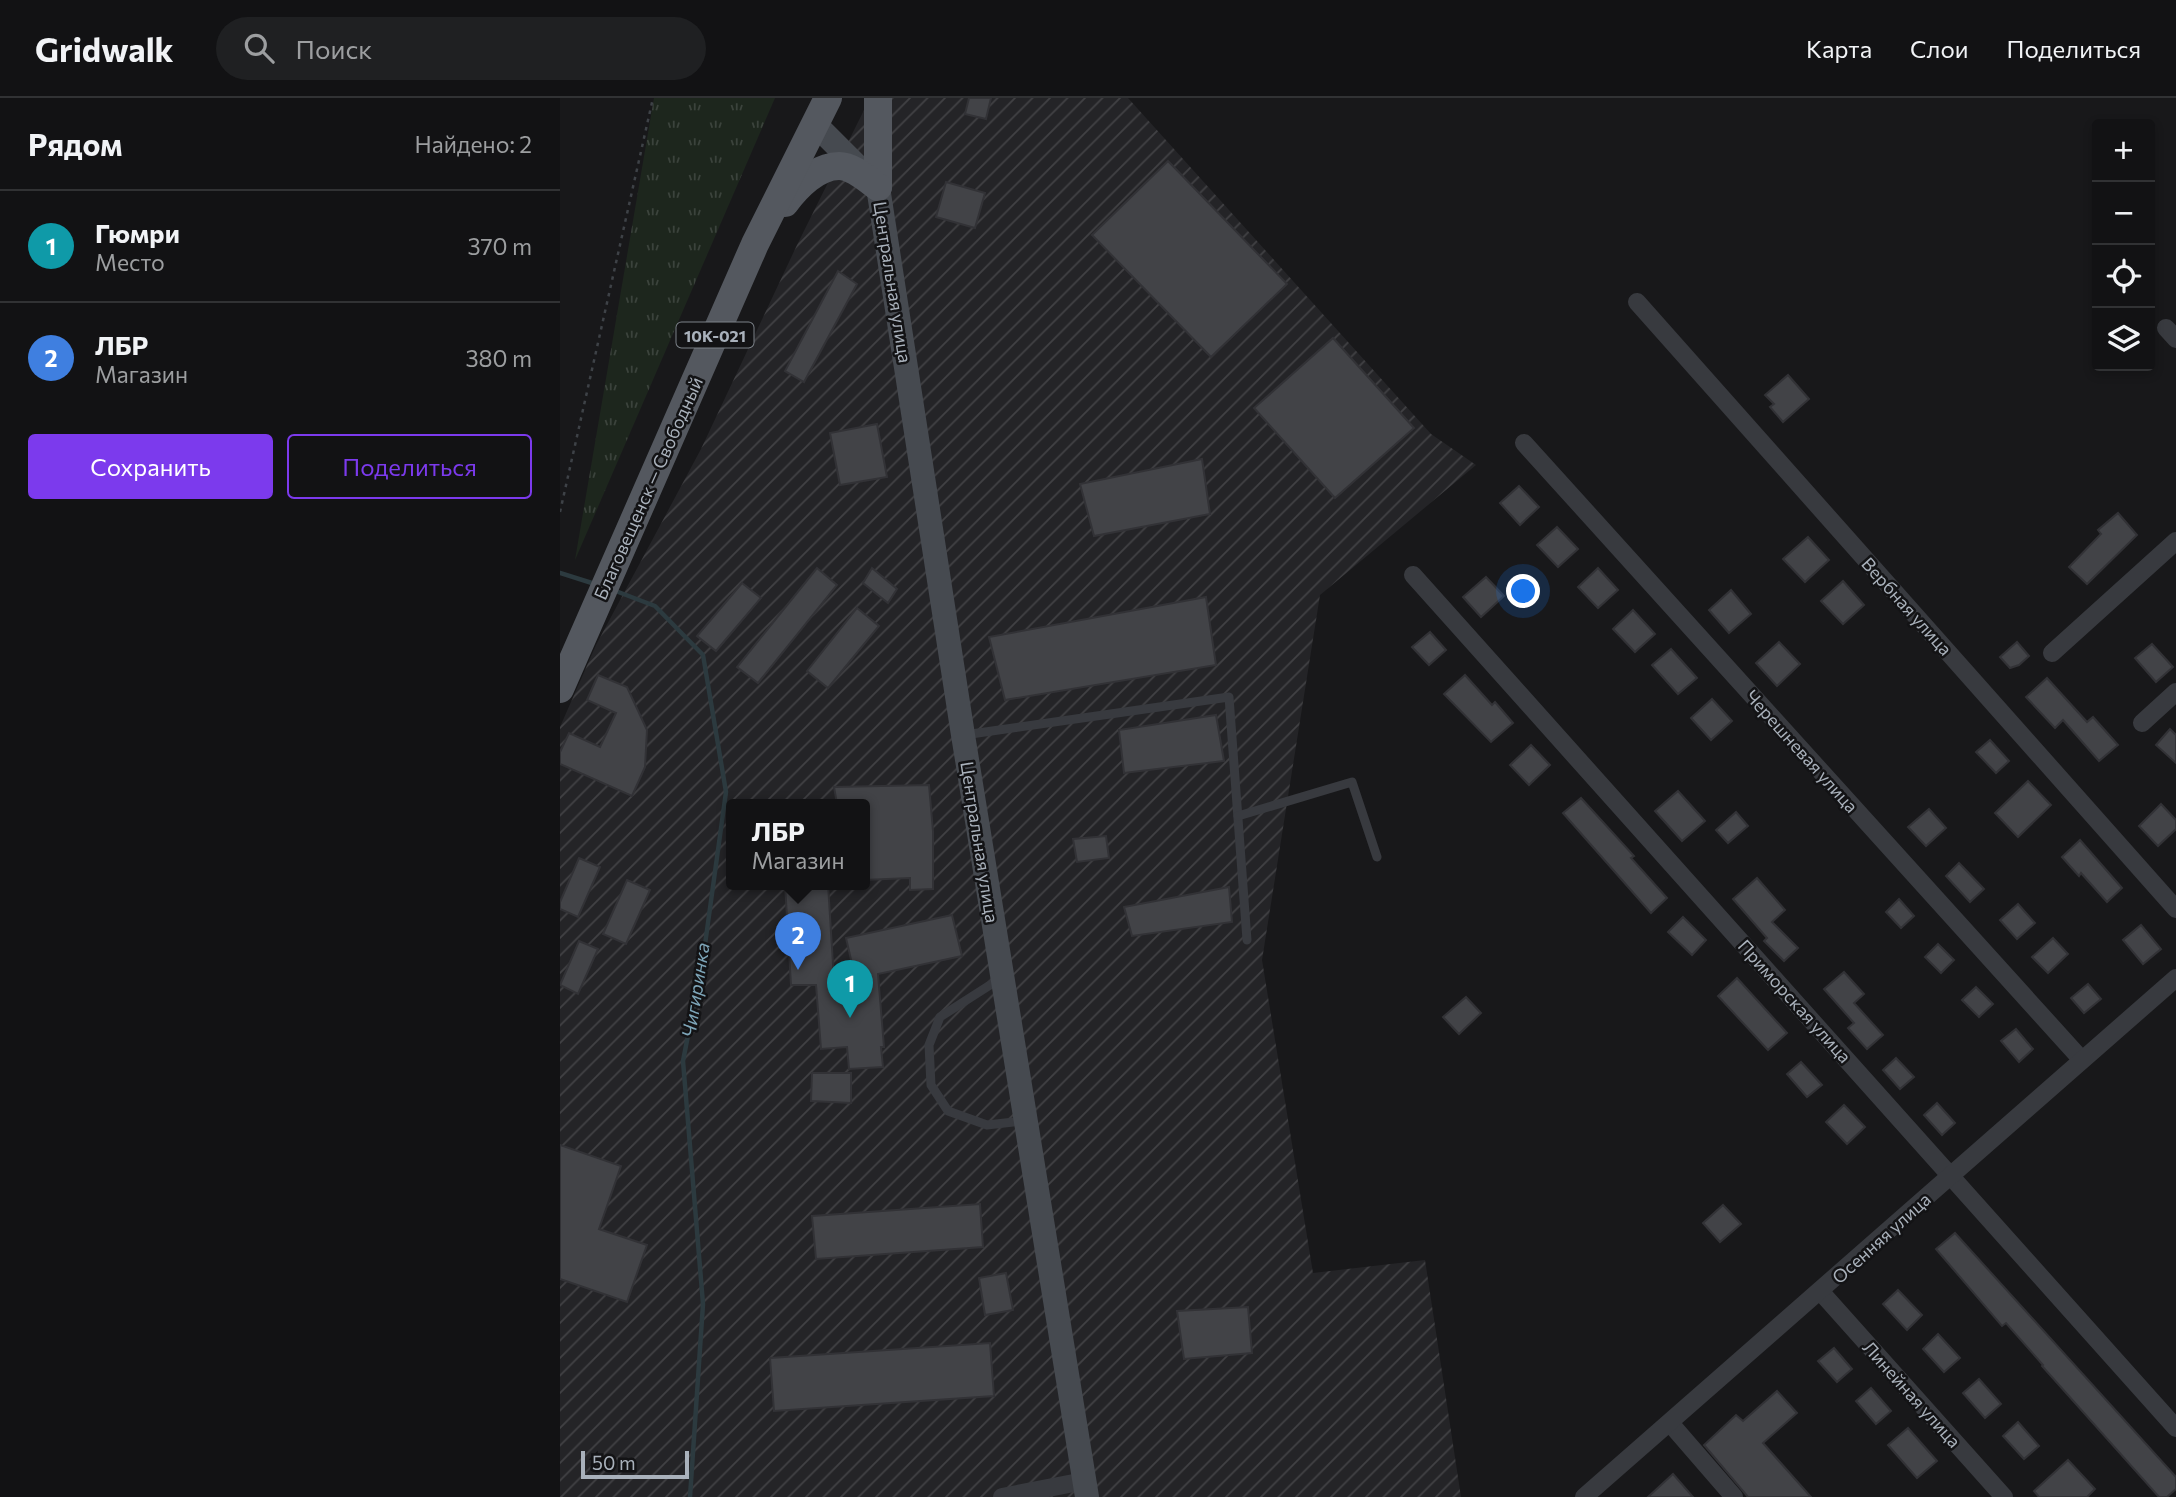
<!DOCTYPE html>
<html lang="ru">
<head>
<meta charset="utf-8">
<style>
	:root { --surface:#121214; --page:#1f2022; --text:#f1f3f6; --muted:#9c9ea0; --line:#313234; --accent:#7c3aed }
	body { margin:0; font-family:Commissioner,sans-serif; background:var(--page); color:var(--text) }
	.controls { position:absolute; right:21px; top:21px; display:grid; overflow:hidden; border-radius:7px; box-shadow:0 4px 10px #0003 }
	.controls button { width:63px; height:63px; display:grid; place-items:center; padding:0; border:0; border-bottom:2px solid var(--line); background:var(--surface); color:var(--text); font:35px sans-serif }
	.scale { position:absolute; left:21px; bottom:18px; width:108px; box-sizing:border-box; padding-left:7px; border:4px solid #a9b1bb; border-top:0; font-size:19px; line-height:24px; white-space:nowrap; color:#a9b1bb; -webkit-text-stroke:5px #131315; paint-order:stroke }
	.you { position:absolute; left:964px; top:494px; width:24px; height:24px; margin:-18px; border:5px solid #fff; border-radius:50%; background:#1a73e8; box-shadow:0 0 0 10px #1a73e833 }
	.badge { display:grid; place-items:center; width:46px; height:46px; border-radius:50%; background:var(--accent); color:#fff; font-size:23px; font-weight:700 }
	.pin { position:absolute; translate:-50% -58px; filter:drop-shadow(0 2px 4px #0008) }
	.pin::after { content:''; position:absolute; top:37px; width:24px; height:21px; background:inherit; clip-path:polygon(0 0,100% 0,50% 100%) }
	.popup { position:absolute; left:166px; top:701px; width:144px; height:91px; box-sizing:border-box; display:grid; place-content:center; border-radius:7px; background:var(--surface); filter:drop-shadow(0 2px 5px #0005); font-size:23px; white-space:nowrap; color:var(--muted) }
	.popup b { font-size:26px; color:var(--text) }
	.popup::after { content:''; position:absolute; left:50%; top:100%; margin-left:-14px; border:14px solid transparent; border-top-color:var(--surface) }
	.list { margin:0; padding:0; list-style:none }
	h2 { display:flex; justify-content:space-between; align-items:center; height:91px; margin:0; padding:0 28px; font-size:30px }
	h2 small { font-size:23px; font-weight:400; color:var(--muted) }
	.list li { display:grid; grid-template-columns:46px 1fr auto; gap:21px; align-items:center; box-sizing:border-box; height:112px; padding:0 28px; border-top:2px solid var(--line) }
	.list b { display:block; font-size:26px; white-space:nowrap }
	.list p { margin:0; font-size:23px; white-space:nowrap; color:var(--muted) }
	.list em { font-size:23px; font-style:normal; color:var(--muted) }
	.actions { display:flex; gap:14px; padding:21px 28px }
	.actions a { flex:1; padding:16px 0; border:2px solid var(--accent); border-radius:7px; text-align:center; font-size:24px; color:var(--accent) }
	.actions .main { background:var(--accent); color:#fff }
	.icon { flex:none; width:38px; height:38px; fill:none; stroke:currentColor; stroke-width:2; stroke-linecap:round; stroke-linejoin:round }
	.map { position:relative; flex:none; width:1616px; height:1399px; overflow:hidden }
	header { display:flex; align-items:center; gap:42px; box-sizing:border-box; height:98px; padding:0 35px; background:var(--surface); border-bottom:2px solid var(--line) }
	header strong { font-size:33px }
	nav { display:flex; gap:38px; margin-inline-start:auto; font-size:24px }
	.search { width:490px; height:63px; background:var(--page); display:flex; align-items:center; gap:18px; box-sizing:border-box; padding:0 24px; border-radius:38px; color:var(--muted); font-size:26px }
	main { display:flex }
	aside { flex:1; background:var(--surface) }
	.map>svg:first-child { display:block }
	.industrial { fill:url(#industrial-furrows); fill-rule:evenodd }
	.park { fill:url(#park-tufts) }
	.lines { fill:none; stroke-linecap:round; stroke-linejoin:round }
	.stream { stroke:#2c3a3f; stroke-width:4.5 }
	.building { fill:#424347; stroke:#323236; stroke-width:2 }
	.path { stroke:#3e4247; stroke-width:2.5; stroke-dasharray:3.5 5; stroke-linecap:butt }
	.lane { stroke:#383a3f; stroke-width:9 }
	.street { stroke:#383a3f; stroke-width:18 }
	.secondary { stroke:#464a50; stroke-width:24 }
	.primary { stroke:#54585f; stroke-width:28 }
	.labels { text-anchor:middle; dominant-baseline:central; stroke-width:5; stroke-linejoin:round; paint-order:stroke }
	.shield { fill:#131315; stroke:#7c8289; stroke-width:2 }
	.shield-label { font-size:16px; font-weight:bold; fill:#a9b1bb }
	.street-label { font-size:18px; fill:#a9b1bb; stroke:#131315 }
	.water-label { font-size:19px; font-style:italic; fill:#7da5b8; stroke:#131315 }
</style>
</head>
<body>
<header>
<strong>Gridwalk</strong>
<div class="search"><svg class="icon" aria-label="search" viewBox="0 0 24 24"><circle cx="10" cy="10" r="6"/><path d="M15 15l6 6"/></svg>Поиск</div>
<nav><a>Карта</a><a>Слои</a><a>Поделиться</a></nav>
</header>
<main>
<aside>
<h2>Рядом<small>Найдено: 2</small></h2>
<ul class="list">
<li><span class="badge" style="background:#0f9aa8">1</span><div><b>Гюмри</b><p>Место</p></div><em>370 m</em></li>
<li><span class="badge" style="background:#3f7fe0">2</span><div><b>ЛБР</b><p>Магазин</p></div><em>380 m</em></li>
</ul>
<div class="actions"><a class="main">Сохранить</a><a>Поделиться</a></div>
</aside>
<div class="map">
<svg width="1616" height="1399" viewBox="0 0 1616 1399">
	<defs>
		<pattern id="industrial-furrows" width="10" height="10" patternUnits="userSpaceOnUse" patternTransform="scale(1.75)"><rect width="10" height="10" fill="#242427"/><path d="M-1 1l2-2M0 10L10 0M9 11l2-2" fill="none" stroke="#414144"/></pattern>
		<pattern id="park-tufts" width="24" height="20" patternUnits="userSpaceOnUse" patternTransform="scale(1.75)"><rect width="24" height="20" fill="#1d261d"/><path d="M3 7l-1-3M5 7V3M7 7l1-3M15 17l-1-3M17 17v-4M19 17l1-3" fill="none" stroke="#3b433c"/></pattern>
	</defs>
	<rect width="100%" height="100%" fill="#18181a"/>
	<!-- industrial -->
	<path class="industrial" d="M310 0H568L871 336 916 367 760 497 702 862 753 1175 865 1162 901 1399H0V629L36 547 141 351 237 147ZM172 706H304V786H172Z"/>
	<!-- park -->
	<path class="park" d="M94 0H215L15 462Z"/>
	<g class="lines">
		<!-- stream -->
		<g class="stream">
			<path d="M0 475 35 486"/>
			<path d="M53 492 95 508 143 557 166 694 143 861 123 963 143 1206 130 1399"/>
		</g>
	</g>
	<!-- building -->
	<g class="building">
		<path d="M409 0H431L426 21 405 16Z"/>
		<path d="M608 63 727 186 651 259 532 137Z"/>
		<path d="M386 84 425 95 415 130 376 119Z"/>
		<path d="M278 173 297 186 244 284 225 273Z"/>
		<path d="M773 240 854 330 775 400 694 310Z"/>
		<path d="M1228 277 1249 301 1223 324 1210 309 1214 306 1205 297Z"/>
		<path d="M317 326 327 379 280 387 270 335Z"/>
		<path d="M642 361 650 416 534 438 520 386Z"/>
		<path d="M959 388 979 409 960 427 940 405Z"/>
		<path d="M1558 415 1577 437 1527 486 1509 469 1541 436 1538 432Z"/>
		<path d="M997 429 1018 451 998 469 977 447Z"/>
		<path d="M1248 439 1269 462 1245 484 1223 461Z"/>
		<path d="M257 470 277 487 198 585 177 569Z"/>
		<path d="M312 470 337 491 328 505 303 485Z"/>
		<path d="M1038 470 1058 492 1038 510 1018 489Z"/>
		<path d="M926 479 944 498 921 519 903 499Z"/>
		<path d="M1283 483 1304 507 1283 526 1261 503Z"/>
		<path d="M182 485 201 500 156 553 137 538Z"/>
		<path d="M1171 492 1191 516 1169 535 1149 512Z"/>
		<path d="M646 499 656 567 445 602 429 539Z"/>
		<path d="M297 510 319 528 268 590 247 573Z"/>
		<path d="M1073 512 1095 536 1075 554 1053 531Z"/>
		<path d="M870 534 886 552 869 567 852 549Z"/>
		<path d="M1219 544 1240 566 1217 588 1196 565Z"/>
		<path d="M1457 544 1469 558 1459 567 1450 570 1440 559Z"/>
		<path d="M1592 546 1613 569 1596 584 1575 560Z"/>
		<path d="M1111 551 1137 580 1118 596 1092 567Z"/>
		<path d="M38 577 67 589 87 632 85 669 72 698 0 666V654L9 635 40 649 56 615 27 602Z"/>
		<path d="M905 577 932 607 935 604 953 625 931 644 884 596Z"/>
		<path d="M1487 580 1527 624 1533 619 1558 647 1539 663 1503 622 1495 630 1466 599Z"/>
		<path d="M1152 601 1172 623 1151 642 1131 620Z"/>
		<path d="M656 617 664 663 564 675 559 632Z"/>
		<path d="M1610 631 1616 637V665L1596 647Z"/>
		<path d="M1430 642 1449 663 1436 675 1416 654Z"/>
		<path d="M971 647 990 667 969 687 950 667Z"/>
		<path d="M1468 683 1491 707 1458 739 1435 715Z"/>
		<path d="M369 687 373 733V791L350 792V780L304 782V706H277L274 689Z"/>
		<path d="M1118 693 1145 723 1122 743 1095 713Z"/>
		<path d="M1021 700 1074 758 1071 760 1107 800 1091 815 1003 715Z"/>
		<path d="M1601 706 1616 722V731L1598 748 1579 728Z"/>
		<path d="M1369 711 1386 730 1366 748 1348 729Z"/>
		<path d="M1176 714 1188 728 1168 745 1156 732Z"/>
		<path d="M546 738 549 760 517 764 513 741Z"/>
		<path d="M1520 742 1562 790 1547 804 1521 775 1519 778 1502 759Z"/>
		<path d="M19 760 40 769 18 819 0 811V804Z"/>
		<path d="M1399 765 1424 791 1410 804 1386 778Z"/>
		<path d="M1197 780 1225 812 1212 824 1238 850 1224 863 1204 843 1207 840 1173 801Z"/>
		<path d="M67 782 90 792 66 846 43 836Z"/>
		<path d="M225 786H268L275 898 299 896 286 840 392 817 402 858 318 876 324 949H321L323 969 289 971 287 949 261 951 256 887H231Z"/>
		<path d="M669 789 672 824 572 838 564 809Z"/>
		<path d="M1339 801 1354 818 1341 830 1326 814Z"/>
		<path d="M1458 806 1475 825 1457 841 1440 822Z"/>
		<path d="M1123 819 1146 842 1132 857 1108 834Z"/>
		<path d="M1581 827 1601 851 1583 866 1563 842Z"/>
		<path d="M1493 840 1508 856 1488 875 1472 859Z"/>
		<path d="M19 843 38 851 18 896 0 887Z"/>
		<path d="M1378 846 1394 862 1381 875 1365 859Z"/>
		<path d="M1284 874 1304 896 1294 905 1323 937 1307 951 1288 930 1294 925 1264 891Z"/>
		<path d="M1177 880 1227 935 1208 952 1158 898Z"/>
		<path d="M1528 886 1541 901 1524 915 1511 900Z"/>
		<path d="M1416 889 1433 906 1419 919 1402 902Z"/>
		<path d="M906 899 921 915 899 936 883 919Z"/>
		<path d="M1456 931 1473 951 1459 964 1441 943Z"/>
		<path d="M1336 960 1354 979 1340 991 1323 972Z"/>
		<path d="M1241 964 1262 987 1247 999 1227 976Z"/>
		<path d="M252 975H291V1005L251 1003Z"/>
		<path d="M1377 1005 1395 1025 1382 1037 1364 1017Z"/>
		<path d="M1284 1007 1305 1029 1287 1046 1266 1024Z"/>
		<path d="M0 1047 61 1068 39 1131 87 1147 67 1204 0 1181Z"/>
		<path d="M420 1106 423 1149 256 1161 252 1118Z"/>
		<path d="M1163 1107 1181 1126 1160 1144 1143 1125Z"/>
		<path d="M1395 1135 1616 1379V1391L1607 1399H1599L1482 1268 1483 1267 1446 1225 1442 1228 1376 1151Z"/>
		<path d="M446 1175 453 1212 425 1217 419 1180Z"/>
		<path d="M1338 1192 1362 1217 1347 1232 1323 1206Z"/>
		<path d="M688 1209 692 1255 624 1261 617 1213Z"/>
		<path d="M1378 1236 1400 1260 1384 1274 1363 1251Z"/>
		<path d="M430 1245 434 1298 214 1313 210 1260Z"/>
		<path d="M1274 1250 1292 1271 1277 1284 1258 1263Z"/>
		<path d="M1419 1281 1441 1306 1425 1320 1403 1295Z"/>
		<path d="M1311 1290 1331 1313 1316 1326 1296 1303Z"/>
		<path d="M1217 1293 1237 1315 1203 1345 1251 1399H1188L1144 1347 1176 1317 1183 1323Z"/>
		<path d="M1458 1324 1479 1348 1464 1361 1443 1338Z"/>
		<path d="M1348 1330 1377 1363 1357 1380 1328 1347Z"/>
		<path d="M1508 1362 1535 1391 1527 1399H1479L1474 1393Z"/>
		<path d="M1113 1376 1133 1399H1088Z"/>
	</g>
	<g class="lines">
		<!-- path -->
		<path class="path" d="M0 414 93 0"/>
		<!-- lane -->
		<g class="lane">
			<path d="M404 637 669 599 687 842"/>
			<path d="M678 718 792 684 817 759"/>
			<path d="M441 880 380 919 369 947 371 987 388 1013 427 1027 463 1023"/>
		</g>
		<!-- street -->
		<g class="street">
			<path d="M1077 204 1616 811"/>
			<path d="M1606 230 1616 241"/>
			<path d="M964 345 1521 961"/>
			<path d="M853 477 1616 1330"/>
			<path d="M1492 555 1616 443"/>
			<path d="M1582 625 1616 594"/>
			<path d="M1260 1193 1444 1399"/>
			<path d="M1110 1325 1174 1399"/>
			<path d="M442 1399 524 1383"/>
			<path d="M1024 1399 1616 880"/>
		</g>
		<!-- secondary -->
		<path class="secondary" d="M255 26 318 89 403 637 527 1399"/>
		<!-- primary -->
		<g class="primary">
			<path d="M318 0V89"/>
			<path d="M225 105C237 89 257 68 279 68 293 68 308 82 318 89"/>
			<path d="M0 591 195 146 268 0"/>
		</g>
	</g>
	<g class="labels">
		<!-- shield labels -->
		<rect class="shield" x="116.5" y="224.5" width="77" height="25" rx="5"/>
		<g class="shield-label">
			<text x="155" y="237">10К-021</text>
		</g>
		<!-- street labels -->
		<g class="street-label">
			<text transform="translate(333 184) rotate(81)">Центральная улица</text>
			<text transform="translate(88 390) rotate(-66)">Благовещенск — Свободный</text>
			<text transform="translate(1347 508) rotate(48)">Вербная улица</text>
			<text transform="translate(1242 653) rotate(48)">Черешневая улица</text>
			<text transform="translate(420 744) rotate(81)">Центральная улица</text>
			<text transform="translate(1235 903) rotate(48)">Приморская улица</text>
			<text transform="translate(1321 1140) rotate(-42)">Осенняя улица</text>
			<text transform="translate(1352 1296) rotate(48)">Линейная улица</text>
		</g>
		<!-- water labels -->
		<g class="water-label">
			<text transform="translate(135 892) rotate(-81)">Чигиринка</text>
		</g>
	</g>
</svg>
<div class="controls">
<button>+</button>
<button>−</button>
<button><svg class="icon" aria-label="locate" viewBox="0 0 24 24"><circle cx="12" cy="12" r="6"/><path d="M12 2v4M12 18v4M2 12h4M18 12h4"/></svg></button>
<button><svg class="icon" aria-label="layers" viewBox="0 0 24 24"><path d="M12 4l9 5-9 5-9-5zM3 14l9 5 9-5"/></svg></button>
</div>
<div class="scale">50 m</div>
<div class="you"></div>
<div class="pin badge" style="left:290px;top:920px;background:#0f9aa8">1</div>
<div class="pin badge" style="left:238px;top:872px;background:#3f7fe0">2</div>
<div class="popup"><b>ЛБР</b>Магазин</div>
</div>
</main>
</body>
</html>
